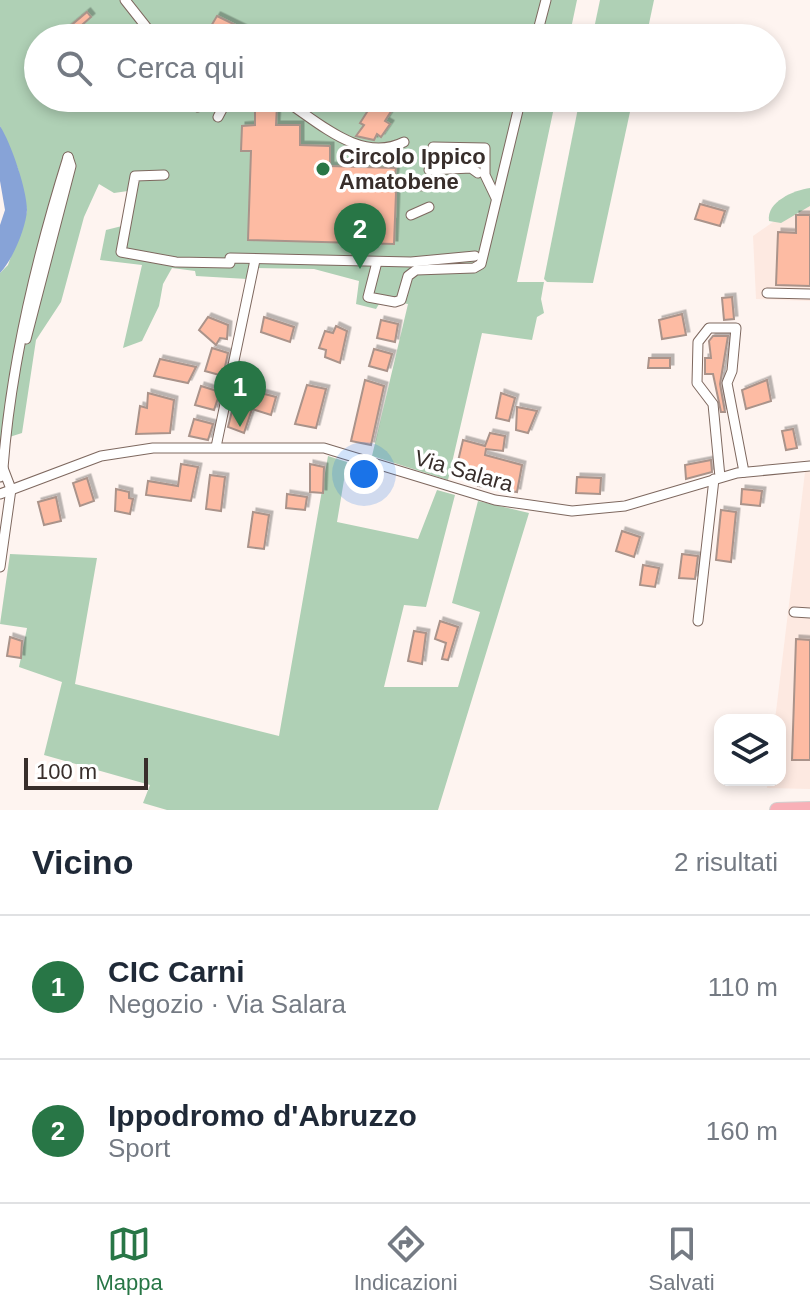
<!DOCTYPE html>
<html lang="it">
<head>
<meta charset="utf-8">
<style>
	:root { --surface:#fff; --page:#f2f2f3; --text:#1f2937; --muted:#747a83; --line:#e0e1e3; --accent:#287646 }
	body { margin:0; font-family:Arial,sans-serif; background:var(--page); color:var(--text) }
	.controls { position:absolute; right:24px; bottom:24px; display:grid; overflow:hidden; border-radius:16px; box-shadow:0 4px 12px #0003 }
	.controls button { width:72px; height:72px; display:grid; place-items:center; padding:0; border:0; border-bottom:2px solid var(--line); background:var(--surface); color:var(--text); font:40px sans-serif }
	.scale { position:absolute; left:24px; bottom:20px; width:124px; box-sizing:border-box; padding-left:8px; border:4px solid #382e2b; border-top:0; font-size:22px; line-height:28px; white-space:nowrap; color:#382e2b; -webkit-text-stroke:6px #fff; paint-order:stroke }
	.you { position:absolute; left:364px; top:474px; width:28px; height:28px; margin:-20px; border:6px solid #fff; border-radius:50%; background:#1a73e8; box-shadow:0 0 0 12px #1a73e833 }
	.badge { display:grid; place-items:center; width:52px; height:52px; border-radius:50%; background:var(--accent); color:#fff; font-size:26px; font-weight:700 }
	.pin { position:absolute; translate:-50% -66px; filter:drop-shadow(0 2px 4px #0008) }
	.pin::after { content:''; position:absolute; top:42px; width:28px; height:24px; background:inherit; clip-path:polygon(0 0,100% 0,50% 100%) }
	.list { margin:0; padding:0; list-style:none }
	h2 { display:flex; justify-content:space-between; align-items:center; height:104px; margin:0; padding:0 32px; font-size:34px }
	h2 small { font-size:26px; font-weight:400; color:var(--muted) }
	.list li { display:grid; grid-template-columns:52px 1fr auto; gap:24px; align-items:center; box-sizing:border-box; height:144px; padding:0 32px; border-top:2px solid var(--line) }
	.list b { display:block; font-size:30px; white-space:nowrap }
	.list p { margin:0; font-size:26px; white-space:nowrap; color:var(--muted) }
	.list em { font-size:26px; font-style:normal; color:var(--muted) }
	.icon { flex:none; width:44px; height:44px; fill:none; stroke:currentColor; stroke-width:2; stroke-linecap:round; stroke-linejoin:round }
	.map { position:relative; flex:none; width:810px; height:810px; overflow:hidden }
	.search { position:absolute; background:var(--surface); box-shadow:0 4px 12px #0003; left:24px; right:24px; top:24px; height:88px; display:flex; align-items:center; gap:20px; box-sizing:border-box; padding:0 28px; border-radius:44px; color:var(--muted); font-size:30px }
	.sheet { height:392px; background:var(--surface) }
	nav { display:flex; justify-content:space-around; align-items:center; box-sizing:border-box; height:112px; border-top:2px solid var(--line); background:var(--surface); font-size:22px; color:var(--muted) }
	nav a { display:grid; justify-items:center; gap:4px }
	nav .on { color:var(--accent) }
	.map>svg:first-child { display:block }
	.built { fill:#fde9e1 }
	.green { fill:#afd0b5 }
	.water { fill:#87a3d7 }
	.building { fill:#fdbba3; stroke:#aa938a; stroke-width:2; filter:url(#shadow) }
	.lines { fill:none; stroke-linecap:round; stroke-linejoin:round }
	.minor-casing { stroke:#7e685f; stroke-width:11 }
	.highway-casing { stroke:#d3d1d0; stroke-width:16 }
	.minor { stroke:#fff; stroke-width:9 }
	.highway { stroke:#f8b0b7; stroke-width:14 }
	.poi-dot { fill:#287646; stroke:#fff; stroke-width:3 }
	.labels { text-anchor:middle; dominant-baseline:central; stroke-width:7; stroke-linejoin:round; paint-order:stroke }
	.poi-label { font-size:22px; font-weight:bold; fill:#382e2b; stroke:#fff; text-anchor:start }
	.street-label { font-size:22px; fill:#382e2b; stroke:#fff }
</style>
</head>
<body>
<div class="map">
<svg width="810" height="810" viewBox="0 0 810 810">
	<defs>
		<filter id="shadow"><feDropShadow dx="3.5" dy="-3.5" stdDeviation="0" flood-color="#0004"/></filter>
	</defs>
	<rect width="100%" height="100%" fill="#fef4f0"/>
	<!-- built -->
	<g class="built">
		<path d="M810 196V301L756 299 753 236Z"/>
		<path d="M805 472H810V789L767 788 768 780H780V720H775Z"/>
	</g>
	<!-- green -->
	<g class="green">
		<path d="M0 0H577L569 38H38V98H556L517 282H544L541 299 544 313 537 317 532 340 482 333 448 480 372 456 408 304 395 302 394 307 379 304 376 309 356 304 359 281 314 269 250 268 247 279 196 276 195 271 172 268 163 284 159 306 142 341 123 348 142 265 100 260 106 230 122 226 128 191 114 193 99 184 84 217 61 302 36 340 22 433 0 440V273L8 265 27 211 18 169 0 126Z"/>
		<path d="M600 0H654L646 38H592Z"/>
		<path d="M580 98H633L593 283 547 282 544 279Z"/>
		<path d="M810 188V206L781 223 769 221C766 202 794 190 810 188Z"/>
		<path d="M328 456 347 462 337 522 418 539 437 490 455 495 426 607 404 605 384 687H458L480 612 452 603 478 501 529 513 438 810H167L143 803 150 785 44 755 62 682 19 667 27 628 0 624 10 554 97 558 75 684 279 736Z"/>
	</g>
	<!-- water -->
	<path class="water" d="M0 126C11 143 27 190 27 210 26 228 12 261 0 273V225L5 210 0 181Z"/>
	<!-- building -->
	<g class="building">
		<path d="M87 12 91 17 67 38H56Z"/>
		<path d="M217 16 250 32 247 38H204Z"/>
		<path d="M376 98H391L397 102 385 121 390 124 381 137 377 134 374 140 356 136 364 125 360 123Z"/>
		<path d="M255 105H277L276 125H300V145L330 146V166L396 168 393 186 396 193 394 244 248 240 251 151H241L242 126 255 125Z"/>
		<path d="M700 204 725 211 720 226 695 219Z"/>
		<path d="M796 215H810V286L776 285 778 232 796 233Z"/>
		<path d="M732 297 734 319 724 320 722 298Z"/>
		<path d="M682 314 686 335 662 339 659 320Z"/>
		<path d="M208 317 228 325 227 339 220 338 216 345 199 330Z"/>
		<path d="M264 317 294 327 290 342 261 332Z"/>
		<path d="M381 320 398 324 395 342 377 338Z"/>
		<path d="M336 326 347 331 340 363 325 357 326 350 319 348 325 331 333 333Z"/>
		<path d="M713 336H728L720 384 725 412H721L713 374H705V358H711L709 341Z"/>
		<path d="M212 348 228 353 223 376 205 371Z"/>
		<path d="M374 349 392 354 387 371 369 366Z"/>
		<path d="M649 358H670V368H648Z"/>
		<path d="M160 359 196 367 188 383 154 376Z"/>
		<path d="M365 380 384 386 371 445 351 441Z"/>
		<path d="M767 380 771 401 746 409 742 390Z"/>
		<path d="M307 385 326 389 316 428 295 424Z"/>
		<path d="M201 386 220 392 214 410 195 405Z"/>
		<path d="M238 387 276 397 271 415 252 409 244 433 228 427Z"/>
		<path d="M148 393 174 400 170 433 136 434 140 406 147 408Z"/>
		<path d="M501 393 515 398 509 421 496 418Z"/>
		<path d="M517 407 537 411 528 433 516 430Z"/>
		<path d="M194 419 213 424 208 440 189 436Z"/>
		<path d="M793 429 797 448 786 450 782 431Z"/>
		<path d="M490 433 505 436 503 451 486 449 485 455 522 465 517 492 478 486 479 479 455 474 463 440 485 446Z"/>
		<path d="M711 460 712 472 686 479 685 465Z"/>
		<path d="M181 464 198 467 191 501 146 495 148 481 178 486Z"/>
		<path d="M310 464 324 467 323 493 310 492Z"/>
		<path d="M210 475 225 477 221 511 206 509Z"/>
		<path d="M577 477 601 478 600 494 576 493Z"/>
		<path d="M87 478 94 501 80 506 73 483Z"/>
		<path d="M116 489 129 492V498L133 499 130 514 115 511Z"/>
		<path d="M742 489 762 491 760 506 741 504Z"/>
		<path d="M287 494 307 497 305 510 286 508Z"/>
		<path d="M56 497 61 521 44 525 38 502Z"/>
		<path d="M721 510 736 512 731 562 716 560Z"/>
		<path d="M253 512 269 515 264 549 248 547Z"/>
		<path d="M622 531 640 537 634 557 616 551Z"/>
		<path d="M682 554 698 556 695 579 679 578Z"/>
		<path d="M643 565 659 568 655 587 640 585Z"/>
		<path d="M440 621 458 627 448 660 442 659 446 643 435 639Z"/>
		<path d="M414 631 426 633 422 664 408 661Z"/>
		<path d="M10 637 22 641 21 658 7 656Z"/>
		<path d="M796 639 810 640V760H792Z"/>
	</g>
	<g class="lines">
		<defs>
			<g id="minor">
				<path d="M125 0 155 38"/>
				<path d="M536 38 546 0"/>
				<path d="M196 98 198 107"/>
				<path d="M281 98C318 121 360 164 404 142"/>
				<path d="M218 117 228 98"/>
				<path d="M433 147 485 148V175L496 198"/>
				<path d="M429 170 471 168 478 173"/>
				<path d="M164 175 135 176 121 252 176 262 230 263V258L411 262 475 256"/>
				<path d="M400 185 429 186"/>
				<path d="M411 215 429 207"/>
				<path d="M377 262 368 297 395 302 401 300 408 276 416 270 474 268 481 264 521 98"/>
				<path d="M767 293 810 294"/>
				<path d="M26 339 71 166 68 157"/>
				<path d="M216 447 255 260"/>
				<path d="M3 468C11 362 36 259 68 157"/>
				<path d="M0 477 3 468 11 489 0 567"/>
				<path d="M720 477 713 404 697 383 698 342 709 328H736L732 371 727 383 744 472"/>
				<path d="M0 494 101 456 153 448H324L495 500 572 511 625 506 737 473 810 466"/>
				<path d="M794 612 810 613"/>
				<path d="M698 621 714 479"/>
			</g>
			<path id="highway" d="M777 810 810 809"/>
		</defs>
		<!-- minor casing -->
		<use href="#minor" class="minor-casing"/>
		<!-- highway casing -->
		<use href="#highway" class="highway-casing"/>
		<!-- minor -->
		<use href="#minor" class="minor"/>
		<!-- highway -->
		<use href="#highway" class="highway"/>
	</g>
	<!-- markers -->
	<circle class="poi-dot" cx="323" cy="169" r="8"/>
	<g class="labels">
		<!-- poi labels -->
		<g class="poi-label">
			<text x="339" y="156">Circolo Ippico<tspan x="339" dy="25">Amatobene</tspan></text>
		</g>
		<!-- street labels -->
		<g class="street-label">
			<text transform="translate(464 471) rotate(16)">Via Salara</text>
		</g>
	</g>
</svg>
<div class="controls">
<button><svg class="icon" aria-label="layers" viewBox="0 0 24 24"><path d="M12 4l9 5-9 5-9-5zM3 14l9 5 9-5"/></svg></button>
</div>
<div class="scale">100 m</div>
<div class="you"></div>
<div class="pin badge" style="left:240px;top:427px">1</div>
<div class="pin badge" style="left:360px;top:269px">2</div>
<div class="search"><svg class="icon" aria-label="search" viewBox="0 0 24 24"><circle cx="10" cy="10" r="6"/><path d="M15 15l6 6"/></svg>Cerca qui</div>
</div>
<section class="sheet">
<h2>Vicino<small>2 risultati</small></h2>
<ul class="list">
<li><span class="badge">1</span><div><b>CIC Carni</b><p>Negozio · Via Salara</p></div><em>110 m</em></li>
<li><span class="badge">2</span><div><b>Ippodromo d'Abruzzo</b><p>Sport</p></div><em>160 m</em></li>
</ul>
</section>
<nav>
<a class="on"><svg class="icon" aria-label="map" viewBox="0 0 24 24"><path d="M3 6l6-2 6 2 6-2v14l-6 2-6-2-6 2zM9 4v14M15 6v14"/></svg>Mappa</a>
<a><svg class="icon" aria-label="directions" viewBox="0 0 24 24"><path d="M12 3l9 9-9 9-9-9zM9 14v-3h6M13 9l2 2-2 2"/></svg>Indicazioni</a>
<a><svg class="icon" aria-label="saved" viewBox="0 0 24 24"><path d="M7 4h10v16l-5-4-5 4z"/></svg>Salvati</a>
</nav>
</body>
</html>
